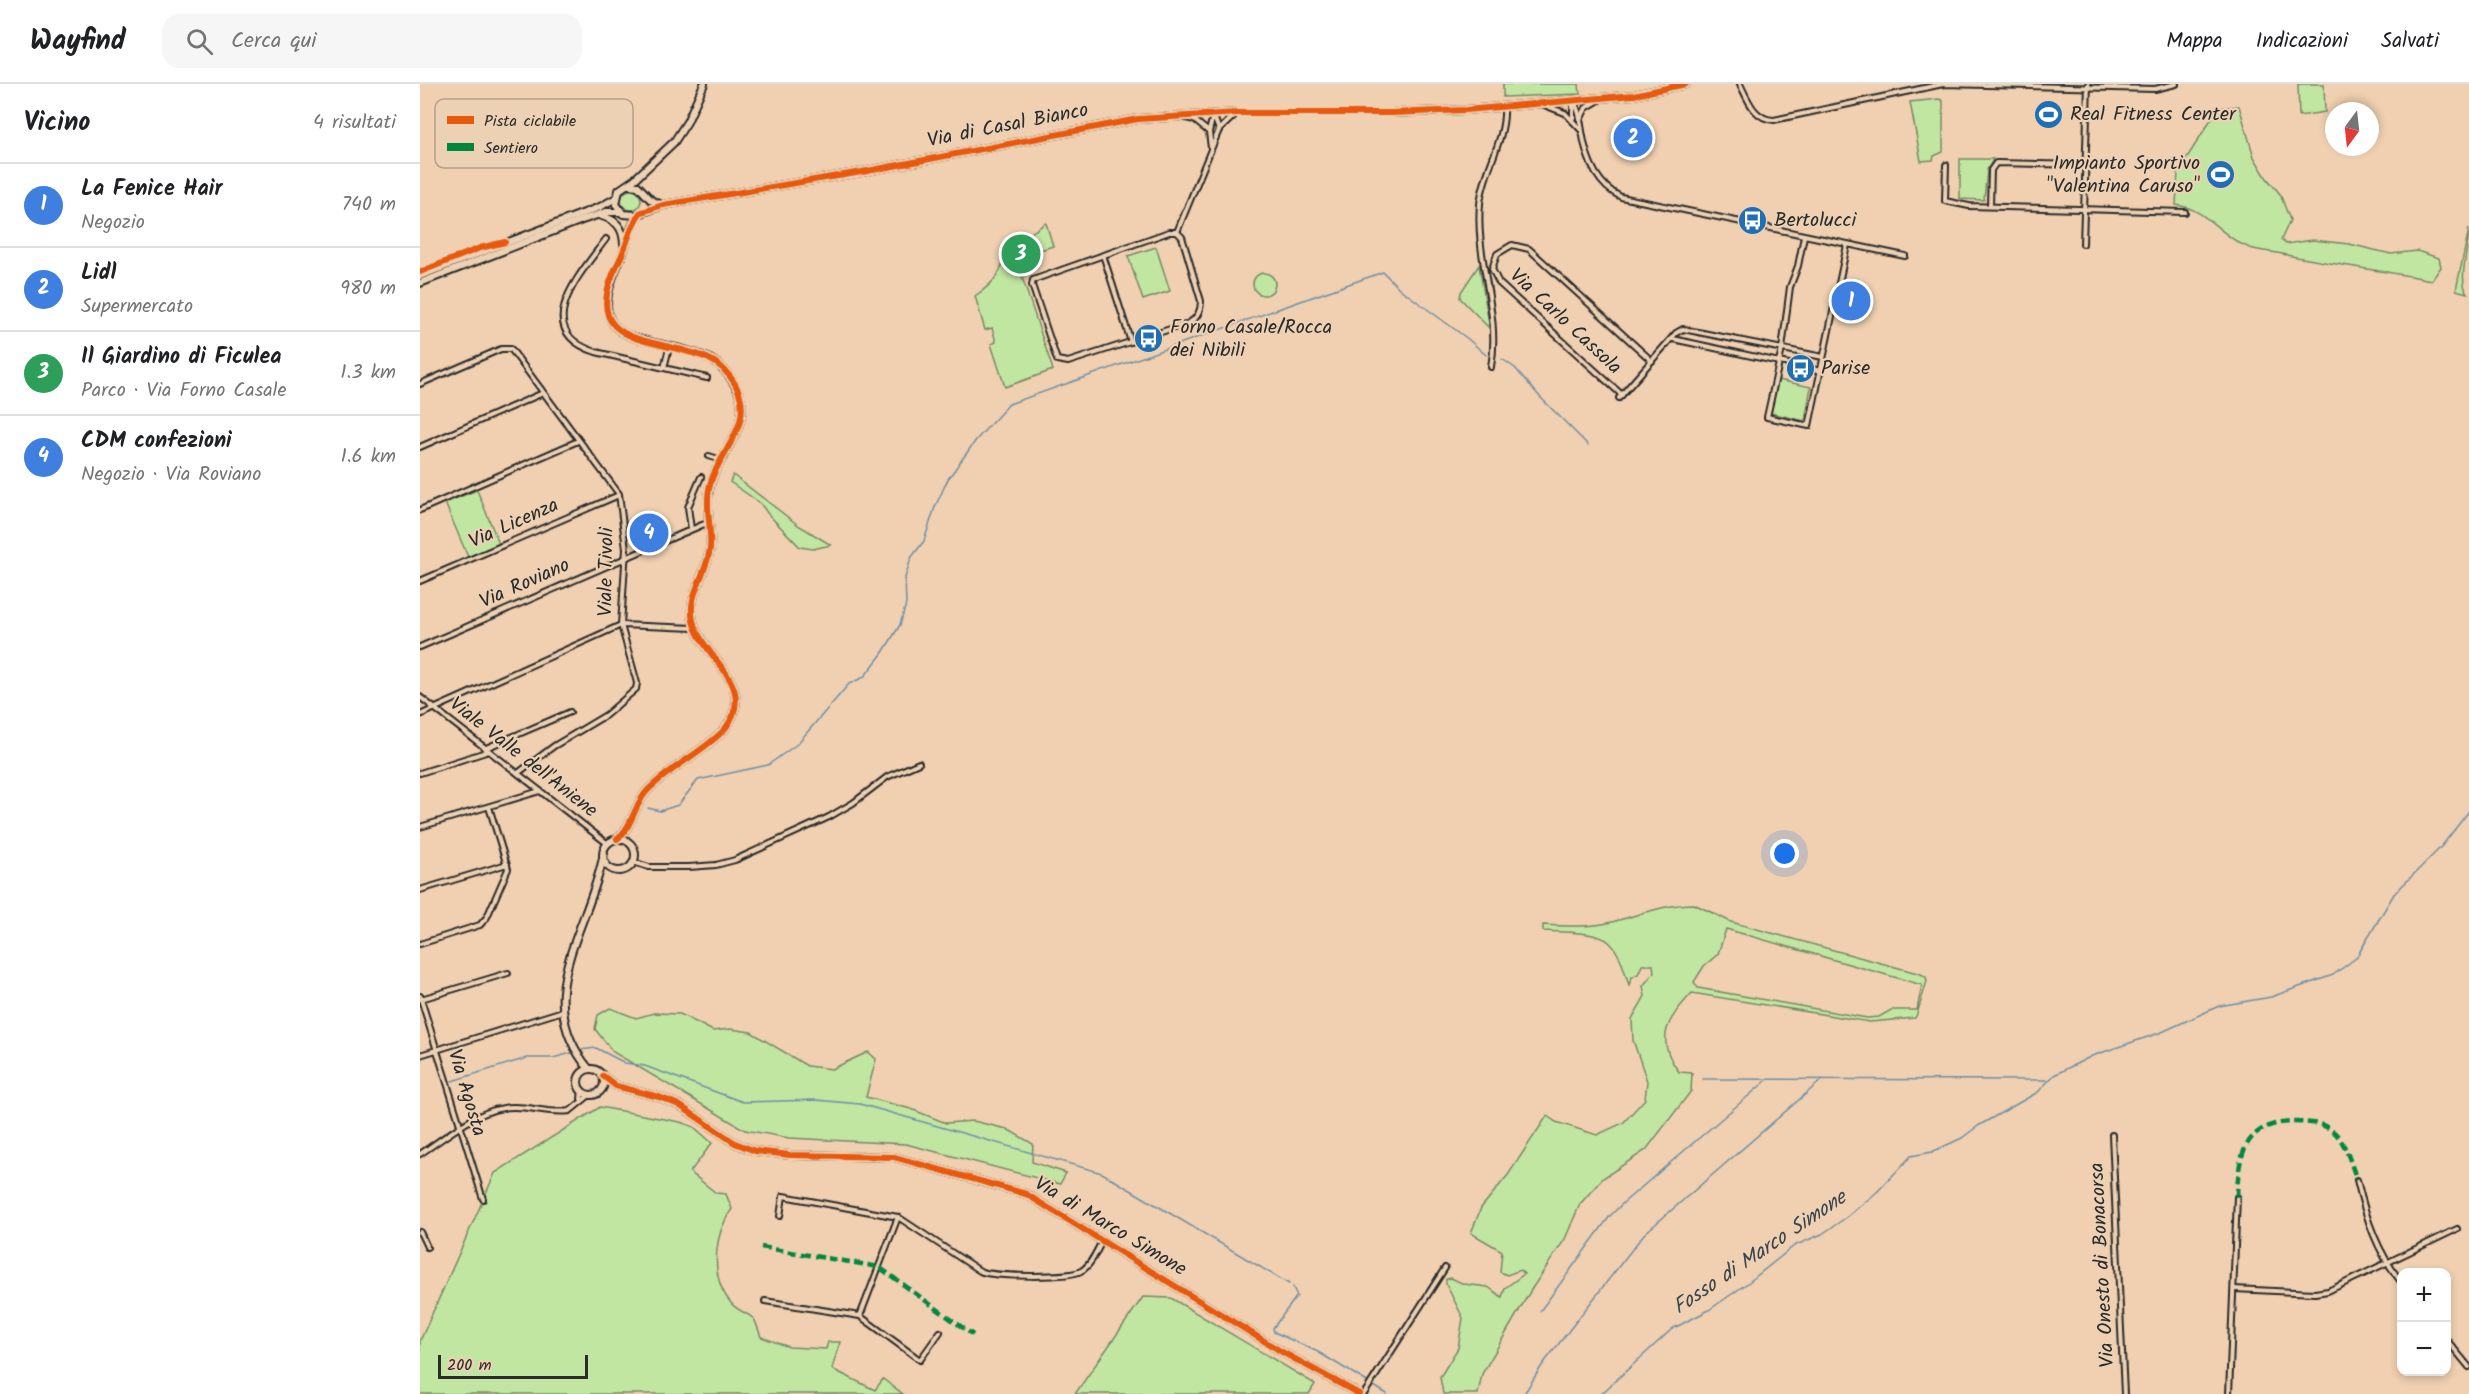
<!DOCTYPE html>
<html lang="it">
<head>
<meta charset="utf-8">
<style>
	:root { --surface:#fff; --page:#f6f6f6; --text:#202124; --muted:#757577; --line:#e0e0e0; --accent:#1f6fb2 }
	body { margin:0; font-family:Kalam,sans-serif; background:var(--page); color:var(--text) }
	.controls { position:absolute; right:18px; bottom:18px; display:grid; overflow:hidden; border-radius:12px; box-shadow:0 3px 9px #0003 }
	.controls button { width:54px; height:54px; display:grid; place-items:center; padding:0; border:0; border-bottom:2px solid var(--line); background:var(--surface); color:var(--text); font:30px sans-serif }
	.compass { position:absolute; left:1905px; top:18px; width:54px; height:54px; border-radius:50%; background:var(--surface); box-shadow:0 3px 9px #0003; rotate:195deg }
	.scale { position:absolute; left:18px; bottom:15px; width:150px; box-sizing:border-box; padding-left:6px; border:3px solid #2b2b2b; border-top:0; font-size:16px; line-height:21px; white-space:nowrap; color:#2b2b2b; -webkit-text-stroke:4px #edd1b4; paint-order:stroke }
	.you { position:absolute; left:1365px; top:770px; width:21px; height:21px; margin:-15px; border:4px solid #fff; border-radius:50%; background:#1a73e8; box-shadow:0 0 0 9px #1a73e833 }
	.badge { display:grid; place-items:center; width:39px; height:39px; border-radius:50%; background:var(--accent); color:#fff; font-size:20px; font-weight:700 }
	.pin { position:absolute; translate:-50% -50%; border:3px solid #fff; box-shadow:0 2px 6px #0006 }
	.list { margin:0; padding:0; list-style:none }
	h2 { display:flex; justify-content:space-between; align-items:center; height:78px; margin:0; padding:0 24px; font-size:26px }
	h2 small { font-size:20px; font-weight:400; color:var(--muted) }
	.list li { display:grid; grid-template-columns:39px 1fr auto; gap:18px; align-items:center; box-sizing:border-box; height:84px; padding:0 24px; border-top:2px solid var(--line) }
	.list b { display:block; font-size:22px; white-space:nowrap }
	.list p { margin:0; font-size:20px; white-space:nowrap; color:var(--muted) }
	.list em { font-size:20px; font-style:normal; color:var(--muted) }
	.icon { flex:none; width:33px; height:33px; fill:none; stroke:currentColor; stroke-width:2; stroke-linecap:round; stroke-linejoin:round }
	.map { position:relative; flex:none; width:2049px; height:1310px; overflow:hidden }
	header { display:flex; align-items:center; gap:36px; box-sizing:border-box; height:84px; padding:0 30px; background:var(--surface); border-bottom:2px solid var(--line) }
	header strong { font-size:28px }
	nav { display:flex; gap:33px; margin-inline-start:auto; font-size:21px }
	.search { width:420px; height:54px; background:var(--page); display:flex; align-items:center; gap:15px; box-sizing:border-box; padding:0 21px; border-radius:18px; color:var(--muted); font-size:22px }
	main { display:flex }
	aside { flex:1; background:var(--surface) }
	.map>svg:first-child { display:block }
	.green { fill:#c1e6a1; stroke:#768866; stroke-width:1.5; fill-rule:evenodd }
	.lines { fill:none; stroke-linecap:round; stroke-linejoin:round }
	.stream { stroke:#6d8fa6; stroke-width:1.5 }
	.street-casing { stroke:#2b2b2b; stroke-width:8 }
	.secondary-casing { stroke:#2b2b2b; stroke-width:10 }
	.street { stroke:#edd1b4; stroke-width:4 }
	.secondary { stroke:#edd1b4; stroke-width:6 }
	.quiet { stroke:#00873e; stroke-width:4.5; stroke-dasharray:9 4.5; stroke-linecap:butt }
	.cycleway-casing { stroke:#edd1b4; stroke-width:10 }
	.cycleway { stroke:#e8590c; stroke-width:6 }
	.labels { text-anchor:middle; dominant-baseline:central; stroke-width:4.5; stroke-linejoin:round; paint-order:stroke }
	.poi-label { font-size:20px; fill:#2b2b2b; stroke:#edd1b4; text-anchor:start }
	.street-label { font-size:20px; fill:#2b2b2b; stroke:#edd1b4 }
	.water-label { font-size:21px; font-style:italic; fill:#3c444a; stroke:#edd1b4 }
	.key { fill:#edd1b4; stroke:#b39f8b; stroke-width:1.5 }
	.key-label { font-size:16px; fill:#2b2b2b }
</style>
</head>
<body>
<header>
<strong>Wayfind</strong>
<div class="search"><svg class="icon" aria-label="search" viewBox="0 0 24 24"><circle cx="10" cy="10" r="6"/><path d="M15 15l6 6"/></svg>Cerca qui</div>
<nav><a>Mappa</a><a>Indicazioni</a><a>Salvati</a></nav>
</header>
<main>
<aside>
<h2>Vicino<small>4 risultati</small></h2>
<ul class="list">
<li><span class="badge" style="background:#3f7fe0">1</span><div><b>La Fenice Hair</b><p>Negozio</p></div><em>740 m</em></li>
<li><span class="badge" style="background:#3f7fe0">2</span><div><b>Lidl</b><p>Supermercato</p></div><em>980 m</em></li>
<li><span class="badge" style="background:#2e9e5b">3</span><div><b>Il Giardino di Ficulea</b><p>Parco · Via Forno Casale</p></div><em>1.3 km</em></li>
<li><span class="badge" style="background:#3f7fe0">4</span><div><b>CDM confezioni</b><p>Negozio · Via Roviano</p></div><em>1.6 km</em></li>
</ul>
</aside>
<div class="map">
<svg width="2049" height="1310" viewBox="0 0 2049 1310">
	<rect width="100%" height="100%" fill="#f0d0b0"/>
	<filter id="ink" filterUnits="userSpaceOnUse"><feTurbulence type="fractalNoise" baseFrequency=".0167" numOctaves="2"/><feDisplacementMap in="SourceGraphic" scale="12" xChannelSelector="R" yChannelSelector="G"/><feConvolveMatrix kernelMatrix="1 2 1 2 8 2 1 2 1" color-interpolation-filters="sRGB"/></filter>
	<g filter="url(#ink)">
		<!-- green -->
		<g class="green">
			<path d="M1083 0H1159L1160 10 1083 13Z"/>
			<path d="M1878 0H1904L1905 28 1879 32Z"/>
			<path d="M1519 15 1523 17V68L1514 72 1513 76 1501 77 1490 18Z"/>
			<path d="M1819 22 1834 73 1846 93 1860 110 1870 136 1861 156 1866 160 1893 156 1929 160 1971 170 1997 167 2019 174 2021 183 2012 196C1962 186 1912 181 1862 170 1852 168 1840 167 1830 164 1802 154 1786 124 1756 121L1758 88 1798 24Z"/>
			<path d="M1540 75H1573L1567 86 1564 116 1540 115Z"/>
			<circle cx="211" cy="116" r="10"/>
			<path d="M626 139 633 162 605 171 610 189 602 193 633 286 585 303 571 260 576 258 572 244 565 246 555 212C570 202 582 191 584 171L595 169V160Z"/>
			<path d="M2049 145C2049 164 2038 194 2047 209L2036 206Z"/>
			<path d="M736 163 750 207 723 216 708 172Z"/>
			<path d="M1059 181 1070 245 1040 214 1041 208Z"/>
			<circle cx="844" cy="200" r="11"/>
			<path d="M1358 296 1391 303 1385 337 1351 329Z"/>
			<path d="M313 391 378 441 411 461 393 465 380 463 348 430 340 419 310 398Z"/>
			<path d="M57 406 79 460 48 473 25 419Z"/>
			<path d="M1274 820 1311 838 1501 890 1506 893 1507 897 1497 930 1495 934 1450 938 1272 909C1247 936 1234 955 1259 988L1272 989 1271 1007 1226 1066 1183 1094 1160 1120 1145 1155 1111 1206 1062 1290 1058 1310H1023L1020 1293 1038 1264 1043 1234 1026 1200V1195L1031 1194 1044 1200 1068 1203 1082 1213 1085 1204 1104 1190 1100 1186 1087 1191 1080 1188 1082 1167 1051 1149 1061 1124 1088 1091 1127 1032 1136 1038 1177 1051 1203 1039 1225 1015 1227 997 1213 956 1212 935 1225 912 1223 902 1234 888 1233 881H1222L1218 890 1212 893 1209 901C1205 888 1200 868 1189 858 1177 847 1139 848 1123 847V841C1147 842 1169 844 1192 838 1220 831 1244 820 1274 820ZM1306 845 1502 901 1497 926H1471L1459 933 1447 934 1278 904 1274 898 1284 882 1298 870Z"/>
			<path d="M190 924 216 934 234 929 260 930 293 947 310 945 331 948 387 982 412 985 448 968 456 975 446 1013 491 1025 526 1039 553 1037 587 1045 613 1060 612 1078 646 1089 640 1100 486 1060 369 1054 325 1046 193 968 175 945 178 931Z"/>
			<path d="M180 1023 260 1038 274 1043 292 1059 270 1088 296 1109 306 1110 312 1125C294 1151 289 1193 311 1219 317 1227 328 1229 334 1235 337 1240 339 1248 341 1253L369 1263 406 1265 408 1258H420L412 1285 455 1306 463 1295 483 1310H0V1257L75 1089Z"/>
			<path d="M723 1213 751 1214 895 1300 889 1310H655Z"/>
		</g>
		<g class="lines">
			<!-- stream -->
			<g class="stream">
				<path d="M1082 275 1095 284 1121 314 1168 361"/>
				<path d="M228 724 240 727 258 721 278 696 348 681 377 660 429 600 444 593 462 570 480 541 486 520 485 494 491 474 504 457 515 423 528 395 556 356 589 320 963 188 980 205 1048 255 1066 271"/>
				<path d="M160 966 176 964 205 979 225 982 323 1018 396 1016 440 1020 682 1089 869 1200"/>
				<path d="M1283 995 1626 996"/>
				<path d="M32 997 107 974H133L155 968"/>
				<path d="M873 1203 877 1212 853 1244 854 1248 898 1268 967 1310"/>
				<path d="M1120 1227 1190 1132 1203 1119 1347 996"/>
				<path d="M1104 1310 1123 1280 1224 1150 1403 995"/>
				<path d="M1181 1310 1252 1245 1289 1226 1329 1198 1374 1162 1402 1150 1427 1133 1457 1108 1491 1072 1512 1068 1542 1054 1558 1042 1618 1008 1634 991 1672 972 1742 948 1799 922 1851 913 1913 891 1936 874 1974 810 2021 763 2049 727"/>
			</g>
			<defs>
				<g id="street">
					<path d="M1320 0C1328 16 1334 35 1354 36L1523 0 1735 5 1756 0"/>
					<path d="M1153 16C1160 27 1160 36 1162 47 1166 74 1176 101 1201 113L1485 172"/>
					<path d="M1124 21 1145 29 1161 46"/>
					<path d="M793 30 799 46"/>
					<path d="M766 34 774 36 789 48"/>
					<path d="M1153 34V18"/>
					<path d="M1161 34 1166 24 1181 15"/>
					<path d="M791 64 789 48 793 31"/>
					<path d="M1526 81 1525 117 1549 122 1765 128"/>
					<path d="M1570 122 1571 86 1576 79 1666 81"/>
					<path d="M749 148H757L762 153 781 217C781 227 778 234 769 239L648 278 637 276 612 201 613 196Z"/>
					<path d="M757 148 799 46 816 30"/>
					<path d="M1384 152 1378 182 1370 203 1362 265 1347 333 1389 342 1427 161"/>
					<path d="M186 155C161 189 108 246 176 268L287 294"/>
					<path d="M1663 160 1668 0"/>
					<path d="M683 171 711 258"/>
					<path d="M1253 255 1401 287"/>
					<path d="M1071 283C1081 229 1055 176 1060 120 1063 87 1086 57 1084 23"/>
					<path d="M244 284 249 264"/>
					<path d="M0 300 81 265H91L199 410 206 465 201 541 217 599 216 605 186 631 134 662 98 689"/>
					<path d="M1202 311 1079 199 1072 185 1077 170 1092 161 1109 165 1232 277"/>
					<path d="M1199 314 1256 249 1263 245 1403 273"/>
					<path d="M0 363 123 309"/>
					<path d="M289 372 301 376"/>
					<path d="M0 426 158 357"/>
					<path d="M271 445 268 423 281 393"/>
					<path d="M0 497 199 411"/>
					<path d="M0 563 289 438"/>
					<path d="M0 613 188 760"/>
					<path d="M0 631 201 541 274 544"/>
					<path d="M66 664 150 628"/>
					<path d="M0 689 69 667"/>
					<path d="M0 743 120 707"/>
					<path d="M213 778 229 783H269L296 781 315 776 409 733 433 719 467 693 499 679"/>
					<path d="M0 806 87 780"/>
					<path d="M0 860 60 841 67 833 88 785 69 723"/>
					<path d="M0 912 63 1115"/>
					<path d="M1 915 88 889"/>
					<path d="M0 971 143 927"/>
					<path d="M161 1015 162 1006"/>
					<path d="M1692 1051 1704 1310"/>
					<path d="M0 1070C28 1052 59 1023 94 1023 113 1023 131 1030 150 1027L171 1010"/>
					<path d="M1937 1096C1946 1134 1957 1168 1982 1199"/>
					<path d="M360 1132 363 1112 478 1133"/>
					<path d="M0 1148 7 1163"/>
					<path d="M1814 1205 1895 1209 1908 1207 2037 1145"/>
					<path d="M345 1217 440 1232"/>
					<path d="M520 1248 500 1276 440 1232 478 1133 560 1187C571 1193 650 1194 661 1187 671 1182 677 1166 682 1157"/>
					<path d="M2026 1255 2049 1283"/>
					<path d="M944 1310 1025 1184"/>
					<path d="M1809 1310 1817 1113"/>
				</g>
				<g id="secondary">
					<path d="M284 0 267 38 254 58 215 95 199 106 196 120 203 130 216 131 243 121 442 88 718 35 818 29H971L1046 26 1214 11 1266 0"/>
					<path d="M209 101 218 102 231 116 242 121"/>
					<path d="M179 131C196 136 203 142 204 160"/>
					<path d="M0 192 180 123 196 114"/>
					<path d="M0 199 162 136 186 128H201"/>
					<path d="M197 755C212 744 214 721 227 707 250 683 282 669 305 645 345 591 261 569 273 516 277 498 288 483 290 464 292 445 285 425 289 406 296 369 338 340 315 301 309 290 301 281 290 275 236 249 155 270 200 176 207 161 209 143 219 130"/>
					<circle cx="199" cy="771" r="16"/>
					<path d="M169 985C108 912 170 845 184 769"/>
					<circle cx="171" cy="998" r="13"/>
					<path d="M183 992 196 1002 239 1013 259 1021 315 1059 335 1067 370 1071 474 1073 606 1110 862 1268 939 1310"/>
				</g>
			</defs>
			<!-- street casing -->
			<use href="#street" class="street-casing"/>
			<!-- secondary casing -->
			<use href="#secondary" class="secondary-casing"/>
			<!-- street -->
			<use href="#street" class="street"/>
			<!-- secondary -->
			<use href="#secondary" class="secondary"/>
			<!-- quiet -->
			<g class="quiet">
				<path d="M1817 1113C1818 1070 1825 1037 1877 1038 1892 1039 1904 1038 1916 1050 1927 1062 1931 1081 1937 1096"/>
				<path d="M341 1163 459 1183 553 1251"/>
			</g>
			<defs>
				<g id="cycleway">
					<path d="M222 128 243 121 442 88 718 35 818 29H971L1046 26 1214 11 1266 0"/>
					<path d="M0 188 60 164 85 158"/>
					<path d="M197 755C212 744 214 721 227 707 250 683 282 669 305 645 345 591 261 569 273 516 277 498 288 483 290 464 292 445 285 425 289 405 296 369 338 340 315 300 309 290 300 280 289 275 241 252 154 267 198 179 207 163 209 144 220 129"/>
					<path d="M183 992 196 1002 239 1013 259 1021 315 1059 335 1067 370 1071 474 1073 606 1110 862 1268 939 1310"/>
				</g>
			</defs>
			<!-- cycleway casing -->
			<use href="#cycleway" class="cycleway-casing"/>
			<!-- cycleway -->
			<use href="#cycleway" class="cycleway"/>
		</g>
	</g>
	<!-- icons -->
	<defs>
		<symbol id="stadium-disc" viewBox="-11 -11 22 22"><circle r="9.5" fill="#1f6fb2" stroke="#edd1b4"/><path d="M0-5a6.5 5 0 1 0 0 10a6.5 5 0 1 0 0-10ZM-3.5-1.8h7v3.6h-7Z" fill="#fff"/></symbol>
		<symbol id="bus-disc" viewBox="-11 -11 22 22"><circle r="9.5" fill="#1f6fb2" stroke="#edd1b4"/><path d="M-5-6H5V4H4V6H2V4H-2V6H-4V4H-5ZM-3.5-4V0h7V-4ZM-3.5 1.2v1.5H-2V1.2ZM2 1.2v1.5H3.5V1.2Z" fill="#fff"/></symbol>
	</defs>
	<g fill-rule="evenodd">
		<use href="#stadium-disc" x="1612" y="14" width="33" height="33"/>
		<use href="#stadium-disc" x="1784" y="74" width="33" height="33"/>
		<use href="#bus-disc" x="1316" y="120" width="33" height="33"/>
		<use href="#bus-disc" x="712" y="238" width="33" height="33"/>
		<use href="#bus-disc" x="1364" y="268" width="33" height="33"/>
	</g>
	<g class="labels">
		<!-- poi labels -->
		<g class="poi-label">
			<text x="1650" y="31">Real Fitness Center</text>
			<text x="1780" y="80" text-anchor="end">Impianto Sportivo<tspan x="1780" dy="23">"Valentina Caruso"</tspan></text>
			<text x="1354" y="137">Bertolucci</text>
			<text x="750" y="244">Forno Casale/Rocca<tspan x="750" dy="23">dei Nibili</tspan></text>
			<text x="1401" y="285">Parise</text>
		</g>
		<!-- street labels -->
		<g class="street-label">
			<text transform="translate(588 42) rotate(-11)">Via di Casal Bianco</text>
			<text transform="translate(1145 238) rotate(43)">Via Carlo Cassola</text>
			<text transform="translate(94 440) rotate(-24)">Via Licenza</text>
			<text transform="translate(187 488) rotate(-89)">Viale Tivoli</text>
			<text transform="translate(105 500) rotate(-24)">Via Roviano</text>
			<text transform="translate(103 674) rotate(38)">Viale Valle dell'Aniene</text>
			<text transform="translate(46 1009) rotate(73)">Via Agosta</text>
			<text transform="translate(690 1143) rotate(31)">Via di Marco Simone</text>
			<text transform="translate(1683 1181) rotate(-93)">Via Onesto di Bonacorsa</text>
		</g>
		<!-- water labels -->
		<g class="water-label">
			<text transform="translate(1340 1169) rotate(-34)">Fosso di Marco Simone</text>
		</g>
	</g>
	<!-- legend -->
	<rect x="15" y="15" width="198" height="69" rx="9" class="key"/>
	<rect x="27" y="32" width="27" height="8" fill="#e8590c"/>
	<rect x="27" y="59" width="27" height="8" fill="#00873e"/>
	<g class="key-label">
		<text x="64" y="42">Pista ciclabile</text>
		<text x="64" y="69">Sentiero</text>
	</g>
</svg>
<div class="controls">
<button>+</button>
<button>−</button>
</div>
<svg class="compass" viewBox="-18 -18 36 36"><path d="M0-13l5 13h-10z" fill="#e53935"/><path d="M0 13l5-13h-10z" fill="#757577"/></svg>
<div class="scale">200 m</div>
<div class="you"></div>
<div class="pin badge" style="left:1431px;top:217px;background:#3f7fe0">1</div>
<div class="pin badge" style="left:1213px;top:54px;background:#3f7fe0">2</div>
<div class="pin badge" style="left:601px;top:170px;background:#2e9e5b">3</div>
<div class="pin badge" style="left:229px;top:449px;background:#3f7fe0">4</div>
</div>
</main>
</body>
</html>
